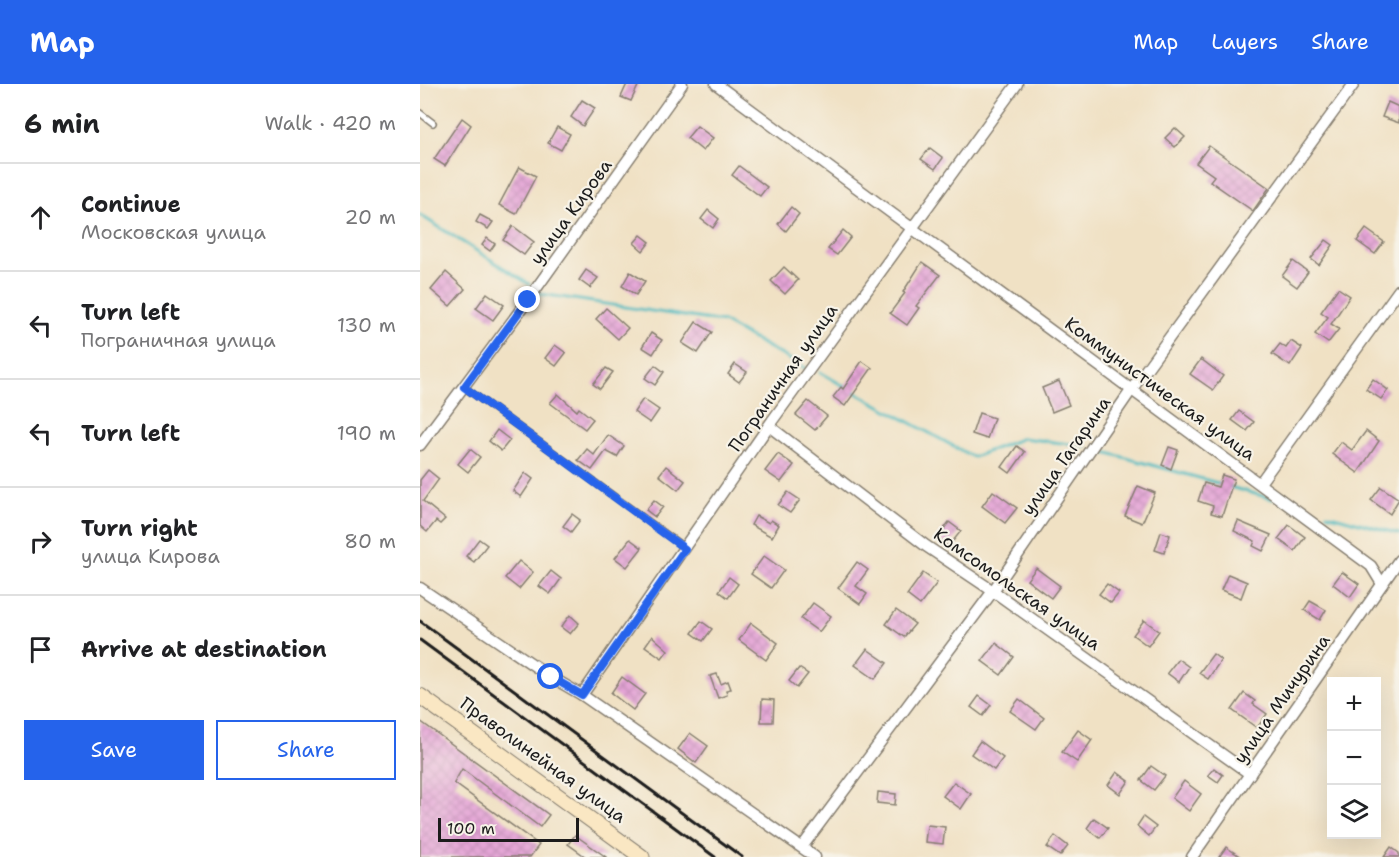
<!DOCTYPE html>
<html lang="en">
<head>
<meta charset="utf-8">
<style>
	:root { --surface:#fff; --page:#f6f6f6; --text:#202124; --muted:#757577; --line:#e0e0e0; --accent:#2563eb }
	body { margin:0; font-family:"Shantell Sans",sans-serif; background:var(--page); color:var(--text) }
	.controls { position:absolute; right:18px; bottom:18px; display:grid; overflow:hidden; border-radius:0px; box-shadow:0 6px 24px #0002 }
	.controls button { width:54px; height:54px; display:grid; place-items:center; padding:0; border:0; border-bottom:2px solid var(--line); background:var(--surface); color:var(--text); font:30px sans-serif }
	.scale { position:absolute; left:18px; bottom:15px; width:141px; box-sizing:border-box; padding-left:6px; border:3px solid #1c1c1c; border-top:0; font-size:16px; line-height:21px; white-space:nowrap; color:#1c1c1c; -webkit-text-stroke:4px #f7f3e8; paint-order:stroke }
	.stop { position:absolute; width:18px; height:18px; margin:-14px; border:4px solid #2563eb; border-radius:50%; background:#fff }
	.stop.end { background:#2563eb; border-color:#fff; box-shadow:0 2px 6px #0008 }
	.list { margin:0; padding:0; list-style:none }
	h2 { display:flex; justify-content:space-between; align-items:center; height:78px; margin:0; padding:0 24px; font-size:26px }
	h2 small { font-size:20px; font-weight:400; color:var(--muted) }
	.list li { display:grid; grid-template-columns:39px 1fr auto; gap:18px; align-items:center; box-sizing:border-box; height:108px; padding:0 24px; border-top:2px solid var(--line) }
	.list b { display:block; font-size:22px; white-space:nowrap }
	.list p { margin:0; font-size:20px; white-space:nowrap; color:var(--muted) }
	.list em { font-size:20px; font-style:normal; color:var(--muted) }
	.actions { display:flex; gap:12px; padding:18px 24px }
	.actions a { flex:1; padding:14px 0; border:2px solid var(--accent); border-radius:0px; text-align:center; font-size:21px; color:var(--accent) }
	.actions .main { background:var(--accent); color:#fff }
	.icon { flex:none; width:33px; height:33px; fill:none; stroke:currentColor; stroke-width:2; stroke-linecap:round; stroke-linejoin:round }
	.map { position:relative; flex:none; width:979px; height:773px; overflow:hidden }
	header { display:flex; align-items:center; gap:36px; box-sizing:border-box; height:84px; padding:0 30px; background:var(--accent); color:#fff }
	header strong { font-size:28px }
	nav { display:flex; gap:33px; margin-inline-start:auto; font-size:21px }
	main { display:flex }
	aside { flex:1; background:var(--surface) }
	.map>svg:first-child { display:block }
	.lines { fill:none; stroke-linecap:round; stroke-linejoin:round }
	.stream { stroke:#4ab9bf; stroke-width:3 }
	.building { fill:url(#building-cross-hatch) }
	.lane-casing { stroke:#867e70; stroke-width:8 }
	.street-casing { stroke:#867e70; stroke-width:13 }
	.secondary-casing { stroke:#867e70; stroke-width:17 }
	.lane { stroke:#fff; stroke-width:5 }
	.street { stroke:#fff; stroke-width:10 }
	.secondary { stroke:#fae7c3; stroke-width:15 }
	.rail { stroke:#1c1c1c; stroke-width:3 }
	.route { stroke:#2563eb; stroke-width:8 }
	.labels { text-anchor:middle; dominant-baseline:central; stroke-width:4.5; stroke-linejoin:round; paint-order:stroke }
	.street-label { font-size:18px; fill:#1c1c1c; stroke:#f7f3e8 }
</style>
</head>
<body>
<header>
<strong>Map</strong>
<nav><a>Map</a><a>Layers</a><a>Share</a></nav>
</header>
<main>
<aside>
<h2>6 min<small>Walk · 420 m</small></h2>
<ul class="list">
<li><svg class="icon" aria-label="ahead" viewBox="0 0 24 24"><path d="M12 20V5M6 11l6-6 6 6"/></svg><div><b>Continue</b><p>Московская улица</p></div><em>20 m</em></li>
<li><svg class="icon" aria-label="left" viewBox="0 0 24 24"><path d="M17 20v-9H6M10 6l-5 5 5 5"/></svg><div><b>Turn left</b><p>Пограничная улица</p></div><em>130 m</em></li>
<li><svg class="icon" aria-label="left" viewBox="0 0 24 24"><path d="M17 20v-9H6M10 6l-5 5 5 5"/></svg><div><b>Turn left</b></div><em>190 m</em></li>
<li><svg class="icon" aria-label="right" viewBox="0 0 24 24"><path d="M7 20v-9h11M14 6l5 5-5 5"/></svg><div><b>Turn right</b><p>улица Кирова</p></div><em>80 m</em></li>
<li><svg class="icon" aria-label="arrive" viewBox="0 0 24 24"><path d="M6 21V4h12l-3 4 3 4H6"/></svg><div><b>Arrive at destination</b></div></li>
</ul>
<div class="actions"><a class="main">Save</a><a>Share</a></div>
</aside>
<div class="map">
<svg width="979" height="773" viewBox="0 0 979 773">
	<defs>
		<pattern id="building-cross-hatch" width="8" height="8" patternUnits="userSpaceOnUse" patternTransform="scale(1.5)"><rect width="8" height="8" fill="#e4a4d6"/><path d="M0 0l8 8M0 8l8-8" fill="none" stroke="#c38db7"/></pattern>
	</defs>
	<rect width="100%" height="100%" fill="#f7f3e8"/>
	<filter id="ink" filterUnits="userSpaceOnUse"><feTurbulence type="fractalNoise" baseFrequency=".0167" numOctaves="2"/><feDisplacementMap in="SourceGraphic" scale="12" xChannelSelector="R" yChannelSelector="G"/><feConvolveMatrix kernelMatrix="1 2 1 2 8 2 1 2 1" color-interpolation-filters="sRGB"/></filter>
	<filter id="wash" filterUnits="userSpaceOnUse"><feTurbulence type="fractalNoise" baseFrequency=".008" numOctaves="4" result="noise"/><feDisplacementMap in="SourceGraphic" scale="24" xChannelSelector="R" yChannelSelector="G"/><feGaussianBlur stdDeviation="1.35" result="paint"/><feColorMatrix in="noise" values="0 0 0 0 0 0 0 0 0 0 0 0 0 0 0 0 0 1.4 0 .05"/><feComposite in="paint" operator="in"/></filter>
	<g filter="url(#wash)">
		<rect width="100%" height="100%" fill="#f0e1c4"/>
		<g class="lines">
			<!-- stream -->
			<g class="stream">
				<path d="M0 131 109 200"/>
				<path d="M118 207 121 210 303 238 385 284"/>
				<path d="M400 288 427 304"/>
				<path d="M433 307 553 373 603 354 665 362"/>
				<path d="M681 367 801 400"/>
				<path d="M810 403 853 415"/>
				<path d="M907 430 979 450"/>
			</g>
		</g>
		<g id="blocks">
			<!-- building -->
			<g class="building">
				<path d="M207 0H219L211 17 201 13Z"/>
				<path d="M162 16 175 24 163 42 151 33Z"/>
				<path d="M968 18 979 23V39L962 33Z"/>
				<path d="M42 34 51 41 25 82 14 75Z"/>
				<path d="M277 42 293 54 283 67 267 54Z"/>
				<path d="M137 43 150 50 141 66 128 59Z"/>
				<path d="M755 44 765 53 755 63 745 54Z"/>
				<path d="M789 62 849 104 833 127 790 97 794 92 776 79Z"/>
				<path d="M510 64 523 74 515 85 501 75Z"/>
				<path d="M319 82 347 103 340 112 312 91Z"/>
				<path d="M99 83 116 92 96 130 79 121Z"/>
				<path d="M371 123 379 130 366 147 358 140Z"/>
				<path d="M288 126 299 135 293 144 281 135Z"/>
				<path d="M60 131 73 138 68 145 56 138Z"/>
				<path d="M93 142 114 158 104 171 83 156Z"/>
				<path d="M946 145 964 158 955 170 937 157Z"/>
				<path d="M423 146 431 153 417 171 408 165Z"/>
				<path d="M221 151 230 158 223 167 214 159Z"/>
				<path d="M67 154 75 160 70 167 62 161Z"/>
				<path d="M906 156 913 161 899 181 891 175Z"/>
				<path d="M873 177 888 188 877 203 862 192Z"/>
				<path d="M502 178 520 191 496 222 499 224 487 241 470 229 485 209 483 208Z"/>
				<path d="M364 183 378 196 365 210 351 197Z"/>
				<path d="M166 186 178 194 170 204 159 196Z"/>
				<path d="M26 188 45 205 30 222 11 206Z"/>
				<path d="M210 188 225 197 216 211 202 202Z"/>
				<path d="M918 204 930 212 911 240 919 245 908 259 895 250 908 233 901 228Z"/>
				<path d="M67 209 84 221 73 236 56 224Z"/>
				<path d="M186 224 208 244 198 255 176 235Z"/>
				<path d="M276 238 292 248 278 269 262 259Z"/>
				<path d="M231 249 242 256 233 270 222 263Z"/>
				<path d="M871 257 882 264 870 282 852 270 860 260 866 264Z"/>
				<path d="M135 261 146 269 136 282 125 274Z"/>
				<path d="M781 275 803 292 793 306 770 290Z"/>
				<path d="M442 277 452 284 425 322 413 313 421 303 423 305Z"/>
				<path d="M315 280 327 288 319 298 308 290Z"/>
				<path d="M235 281 244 288 235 301 225 294Z"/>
				<path d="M186 284 193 288 180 305 173 300Z"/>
				<path d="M953 295 968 306 961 315 946 305Z"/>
				<path d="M639 297 649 321 632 328 622 304Z"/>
				<path d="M138 310 157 327 159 324 173 335 165 345 130 319Z"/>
				<path d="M223 315 239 326 230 339 214 328Z"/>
				<path d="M388 317 407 332 395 346 376 331Z"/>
				<path d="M819 327 834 338 827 347 812 336Z"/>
				<path d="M559 329 574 334 567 355 552 350Z"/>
				<path d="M77 346 90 356 81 367 69 357Z"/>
				<path d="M946 347 959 357 938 389 912 370 921 358 932 366Z"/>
				<path d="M188 351 204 362 197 373 186 367 172 386 158 376 167 365 174 371Z"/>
				<path d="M597 362 605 368 590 389 582 383Z"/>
				<path d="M749 363 758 366 751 385 742 381Z"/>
				<path d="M50 365 60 373 48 388 38 380Z"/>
				<path d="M358 370 374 381 361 398 345 387Z"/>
				<path d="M246 382 265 397 258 406 239 391Z"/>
				<path d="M8 386 19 395 3 417 25 435 20 440 16 437 7 448 0 442V396Z"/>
				<path d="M105 389 113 395 101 413 93 407Z"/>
				<path d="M802 391 814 395 802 432 791 429 793 422 778 417 784 399 798 403Z"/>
				<path d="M718 402 735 409 722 439 705 432Z"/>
				<path d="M961 403 979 415 970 430 951 416Z"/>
				<path d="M573 407 597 424 585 439 562 422Z"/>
				<path d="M368 408 380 416 370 429 358 421Z"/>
				<path d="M234 416 243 423 235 433 226 426Z"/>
				<path d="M152 430 160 436 151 448 143 442Z"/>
				<path d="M336 432 349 439 351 436 359 441 352 453 331 441Z"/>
				<path d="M818 437 851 451 843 467 833 462 835 457 814 447Z"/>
				<path d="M529 438 541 447 529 462 517 454Z"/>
				<path d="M869 441 885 453 875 467 858 455Z"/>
				<path d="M741 448 750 451 744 469 735 466Z"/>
				<path d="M59 455 67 461 54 478 46 472Z"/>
				<path d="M210 455 222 464 207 483 195 474Z"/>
				<path d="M344 472 364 486 351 504 331 490Z"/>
				<path d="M99 477 113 488 99 505 85 494Z"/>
				<path d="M437 478 448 486 436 502 447 510 440 520 418 504Z"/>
				<path d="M616 484 640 502 631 514 607 496Z"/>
				<path d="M131 487 141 495 130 510 119 502Z"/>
				<path d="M922 488 939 500 930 513 913 500Z"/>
				<path d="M503 489 517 499 500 521 487 511Z"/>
				<path d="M808 490 827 498 821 514 801 506Z"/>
				<path d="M309 493 318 500 308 514 299 507Z"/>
				<path d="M687 500 699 509 691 519 679 510Z"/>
				<path d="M890 517 906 526 900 536 884 526Z"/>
				<path d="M393 519 411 532 399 548 381 535Z"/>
				<path d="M476 526 495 540 484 553 466 540Z"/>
				<path d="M150 531 159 539 150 550 141 543Z"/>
				<path d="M724 536 739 547 728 562 713 551Z"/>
				<path d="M281 537 292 545 283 557 272 549Z"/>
				<path d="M331 539 358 559 346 576 319 556Z"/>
				<path d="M232 552 248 566 242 574 225 562Z"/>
				<path d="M576 559 594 573 581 591 562 577Z"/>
				<path d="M447 565 467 579 455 595 435 581Z"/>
				<path d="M793 570 801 576 788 595 779 589Z"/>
				<path d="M758 575 769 583 759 598 747 589Z"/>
				<path d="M379 584 388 590 377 604 369 597Z"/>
				<path d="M297 590 301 600 308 597 311 605 306 606 307 611 298 614 290 592Z"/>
				<path d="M202 593 225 610 213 626 191 609Z"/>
				<path d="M824 609 835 617 833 620 847 630 837 644 812 626Z"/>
				<path d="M559 612 571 621 563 632 551 623Z"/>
				<path d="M342 615 354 616 353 638H341Z"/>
				<path d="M599 615 624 634 616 645 590 627Z"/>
				<path d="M0 637 129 731 120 743 42 685 34 699 119 761 110 773H0Z"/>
				<path d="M658 646 672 656 657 678 642 668Z"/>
				<path d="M270 649 288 662 276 679 258 665Z"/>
				<path d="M560 657 583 674 574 686 551 670Z"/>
				<path d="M731 682 745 692 734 706 721 696Z"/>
				<path d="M794 684 803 691 798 698 788 691Z"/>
				<path d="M697 688 709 697 700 710 688 701Z"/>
				<path d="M764 697 781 710 769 727 752 714Z"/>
				<path d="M534 698 551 710 541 725 523 712Z"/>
				<path d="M458 708 476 710 475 721 457 719Z"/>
				<path d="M723 733 736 743 729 752 717 742Z"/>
				<path d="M674 734 688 744 680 754 667 744Z"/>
				<path d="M507 741 525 743 523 760 505 758Z"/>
				<path d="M155 751 186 773H166L148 760Z"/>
				<path d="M635 752 648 762 640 772 627 763Z"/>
				<path d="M806 763 821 773H799Z"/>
				<path d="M971 763 979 769V773H964Z"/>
			</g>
		</g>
	</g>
	<g filter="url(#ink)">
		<use href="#blocks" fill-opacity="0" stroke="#867e70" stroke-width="1.5"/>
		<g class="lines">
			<defs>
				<g id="lane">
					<path d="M0 29 13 39"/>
					<path d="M44 303 265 464"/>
				</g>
				<g id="street">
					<path d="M296 0 951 482 962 500"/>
					<path d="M349 342 506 462 573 507 830 690"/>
					<path d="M0 361 108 216 262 0"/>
					<path d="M840 399 979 206"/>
					<path d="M0 504 131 593 162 611 395 773"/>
					<path d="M162 611 352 337 597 0"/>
					<path d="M382 763 573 507 712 305 934 0"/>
					<path d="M772 773 979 476"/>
				</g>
				<path id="secondary" d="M0 612 222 773"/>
			</defs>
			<!-- lane casing -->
			<use href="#lane" class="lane-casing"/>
			<!-- street casing -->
			<use href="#street" class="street-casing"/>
			<!-- secondary casing -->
			<use href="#secondary" class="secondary-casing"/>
			<!-- lane -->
			<use href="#lane" class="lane"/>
			<!-- street -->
			<use href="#street" class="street"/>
			<!-- secondary -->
			<use href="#secondary" class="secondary"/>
			<!-- rail -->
			<g class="rail">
				<path d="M0 537 322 773"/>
				<path d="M0 556 295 773"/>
			</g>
		</g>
	</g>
	<g class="lines" filter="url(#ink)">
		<!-- route -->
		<path class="route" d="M108 216 44 303 265 465 162 611 131 593"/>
	</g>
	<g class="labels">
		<!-- street labels -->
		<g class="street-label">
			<text transform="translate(151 128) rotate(-54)">улица Кирова</text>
			<text transform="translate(363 294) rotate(-55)">Пограничная улица</text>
			<text transform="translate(740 305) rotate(36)">Коммунистическая улица</text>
			<text transform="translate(646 372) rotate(-55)">улица Гагарина</text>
			<text transform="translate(597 505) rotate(35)">Комсомольская улица</text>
			<text transform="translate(862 615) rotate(-55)">улица Мичурина</text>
			<text transform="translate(123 676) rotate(36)">Праволинейная улица</text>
		</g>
	</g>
</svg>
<div class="controls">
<button>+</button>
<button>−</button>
<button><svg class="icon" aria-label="layers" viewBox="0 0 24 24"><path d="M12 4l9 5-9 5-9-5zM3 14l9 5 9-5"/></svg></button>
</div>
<div class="scale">100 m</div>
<div class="stop" style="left:131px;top:593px"></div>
<div class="stop end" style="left:108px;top:216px"></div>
</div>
</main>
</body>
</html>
